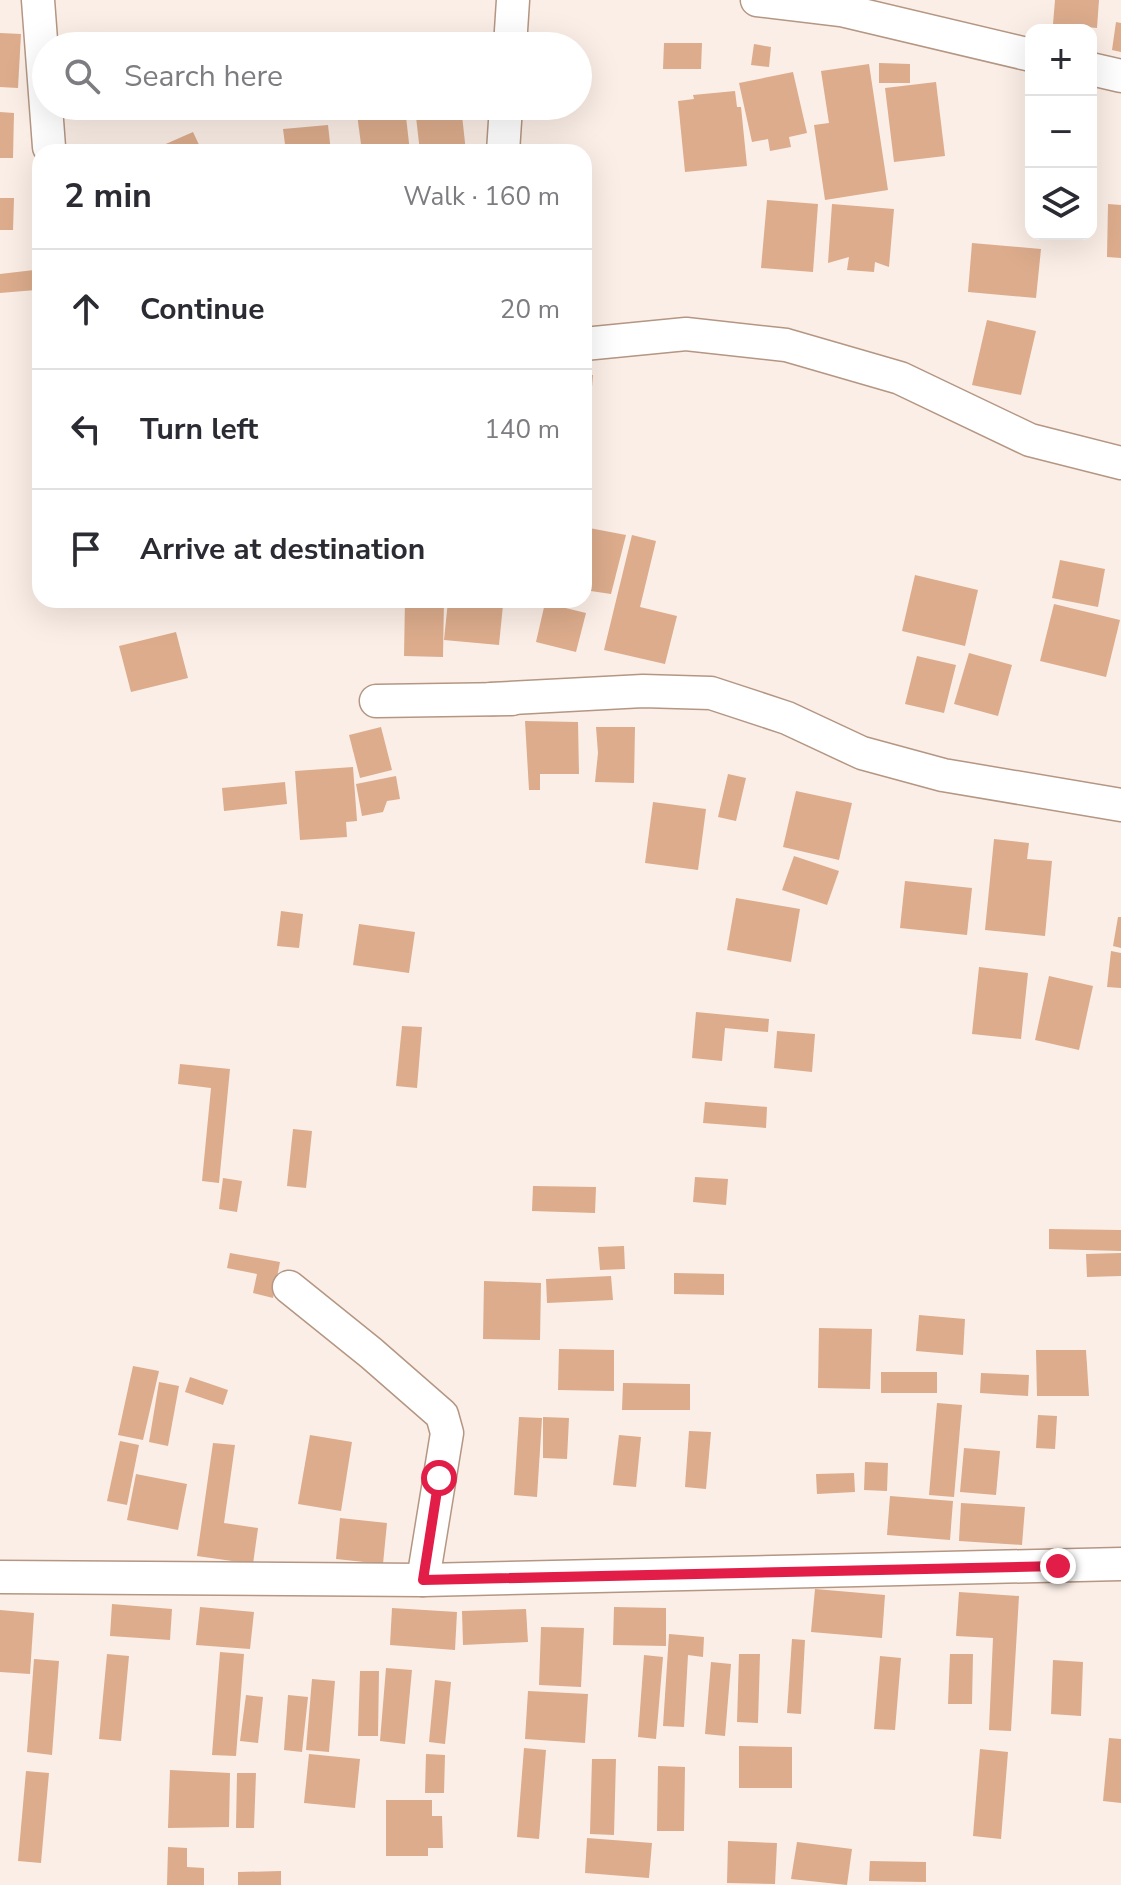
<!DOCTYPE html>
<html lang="en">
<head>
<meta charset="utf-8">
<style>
	:root { --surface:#fff; --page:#f2f2f3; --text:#2b2b33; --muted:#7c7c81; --line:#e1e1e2 }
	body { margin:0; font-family:"Nunito Sans",sans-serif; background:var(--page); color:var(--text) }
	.controls { position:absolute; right:24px; top:24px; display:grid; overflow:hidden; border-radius:16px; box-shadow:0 8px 32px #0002 }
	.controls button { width:72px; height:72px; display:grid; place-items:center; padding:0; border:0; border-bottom:2px solid var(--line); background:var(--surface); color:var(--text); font:40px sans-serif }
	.stop { position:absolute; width:24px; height:24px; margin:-18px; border:6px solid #e11d48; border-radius:50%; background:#fff }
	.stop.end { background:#e11d48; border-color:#fff; box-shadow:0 2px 8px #0008 }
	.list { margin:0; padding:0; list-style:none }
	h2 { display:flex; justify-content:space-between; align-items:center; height:104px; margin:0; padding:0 32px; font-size:34px }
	h2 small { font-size:26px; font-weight:400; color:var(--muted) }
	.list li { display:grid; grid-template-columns:52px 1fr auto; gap:24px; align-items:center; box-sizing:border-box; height:120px; padding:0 32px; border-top:2px solid var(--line) }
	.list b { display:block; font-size:30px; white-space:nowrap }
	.list em { font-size:26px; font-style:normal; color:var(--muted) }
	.icon { flex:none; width:44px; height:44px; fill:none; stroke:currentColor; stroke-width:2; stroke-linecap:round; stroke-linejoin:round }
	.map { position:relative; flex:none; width:1121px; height:1885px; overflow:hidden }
	.search { position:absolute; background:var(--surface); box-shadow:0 8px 32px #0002; left:32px; top:32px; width:560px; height:88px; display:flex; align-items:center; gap:20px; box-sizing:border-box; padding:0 28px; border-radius:44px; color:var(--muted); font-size:30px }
	.panel { position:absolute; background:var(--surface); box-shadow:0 8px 32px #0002; left:32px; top:144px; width:560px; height:464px; border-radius:24px }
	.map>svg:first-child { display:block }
	.building { fill:#dcac8c }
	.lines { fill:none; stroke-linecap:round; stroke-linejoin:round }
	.street-casing { stroke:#b49683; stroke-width:35 }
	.street { stroke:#fff; stroke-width:32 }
	.route { stroke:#e11d48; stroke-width:10 }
</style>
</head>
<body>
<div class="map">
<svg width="1121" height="1885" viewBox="0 0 1121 1885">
	<rect width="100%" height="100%" fill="#fbeee6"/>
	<!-- building -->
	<g class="building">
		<path d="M1055 0H1099L1097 28 1053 24Z"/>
		<path d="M1116 22 1121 23V52L1112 50Z"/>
		<path d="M0 33 21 34 18 88 0 87Z"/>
		<path d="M664 43H702L701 69H663Z"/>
		<path d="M754 44 771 47 769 67 751 65Z"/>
		<path d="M879 63 910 64V83H879Z"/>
		<path d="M869 64 888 190 825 200 814 125 829 123 821 71Z"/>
		<path d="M793 72 807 133 789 137 791 147 770 151 768 139 752 142 739 83Z"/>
		<path d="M936 82 945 156 894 162 885 88Z"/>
		<path d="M735 91 737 107H741L747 166 685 172 678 101 694 99 693 95Z"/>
		<path d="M438 106H461L466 152H420L415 108Z"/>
		<path d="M405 108 410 152H362L357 114Z"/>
		<path d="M0 112 14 113 13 158H0Z"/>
		<path d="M328 125 331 152H286L283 129Z"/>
		<path d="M193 132 201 149 193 152H153L152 150Z"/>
		<path d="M0 198H14L13 230H0Z"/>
		<path d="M767 200 818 204 813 272 761 268Z"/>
		<path d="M832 204 894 209 889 267 875 262 874 272 847 270 849 257 828 263Z"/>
		<path d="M1108 204 1121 205V258L1107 257Z"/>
		<path d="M972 243 1041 249 1036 298 968 292Z"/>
		<path d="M34 270 36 290 0 293V274Z"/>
		<path d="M987 320 1036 331 1021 395 972 385Z"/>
		<path d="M584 374 593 375 590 411 584 410Z"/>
		<path d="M584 527 626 535 611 594 584 590Z"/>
		<path d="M632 535 656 541 640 607 677 616 665 664 604 650Z"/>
		<path d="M1060 560 1105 569 1098 607 1052 598Z"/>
		<path d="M915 575 978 590 965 646 902 631Z"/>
		<path d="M405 600H444L443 657 404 656Z"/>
		<path d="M448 601 503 605 499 645 444 640Z"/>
		<path d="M545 603 586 613 576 652 536 642Z"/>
		<path d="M1054 604 1120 620 1106 677 1040 661Z"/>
		<path d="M176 632 188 678 131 692 119 646Z"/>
		<path d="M969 653 1012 665 998 716 954 704Z"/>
		<path d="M917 656 956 665 944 713 905 704Z"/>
		<path d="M525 721 578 722 579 774H540V790H529Z"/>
		<path d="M381 727 392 770 360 778 349 735Z"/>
		<path d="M596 727H635L634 783 595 782 598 753Z"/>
		<path d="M353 767 357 821 346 822 347 837 300 840 295 771Z"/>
		<path d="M728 774 746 778 736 821 718 817Z"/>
		<path d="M396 776 400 799 387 801 383 812 362 816 356 784Z"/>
		<path d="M285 782 287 804 224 811 222 788Z"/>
		<path d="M796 791 852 803 839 860 783 847Z"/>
		<path d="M653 802 706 809 698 870 645 863Z"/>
		<path d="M994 839 1029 843 1027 859 1052 861 1045 936 985 930Z"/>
		<path d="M794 856 839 871 827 905 782 890Z"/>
		<path d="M905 881 972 888 967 935 900 928Z"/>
		<path d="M736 898 800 909 791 962 727 950Z"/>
		<path d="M281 911 303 914 299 948 277 946Z"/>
		<path d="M1118 917H1121V948L1113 946Z"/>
		<path d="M359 924 415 932 409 973 353 965Z"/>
		<path d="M1111 951 1121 953V988L1107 987Z"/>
		<path d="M979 967 1028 973 1021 1039 972 1034Z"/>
		<path d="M1049 976 1093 986 1079 1050 1035 1040Z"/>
		<path d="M696 1012 769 1019 768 1032 725 1028 722 1061 692 1058Z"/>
		<path d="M402 1026 422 1027 417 1088 396 1086Z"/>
		<path d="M777 1031 815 1034 812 1072 774 1068Z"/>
		<path d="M180 1064 230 1069 219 1183 202 1181 211 1088 178 1084Z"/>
		<path d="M705 1102 767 1107 766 1128 703 1123Z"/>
		<path d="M293 1129 312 1131 306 1188 287 1186Z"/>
		<path d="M695 1177 728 1179 726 1205 693 1202Z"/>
		<path d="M223 1178 242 1181 237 1212 219 1209Z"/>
		<path d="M533 1186 596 1187 595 1213 532 1211Z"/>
		<path d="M1049 1229 1121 1230V1251L1049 1249Z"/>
		<path d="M624 1246 625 1269 600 1270 598 1247Z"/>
		<path d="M230 1253 280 1262 273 1298 253 1293 257 1274 227 1268Z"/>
		<path d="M1121 1253V1276L1087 1277 1086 1254Z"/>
		<path d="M674 1273 724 1274V1295L674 1294Z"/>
		<path d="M611 1276 613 1300 547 1303 546 1279Z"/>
		<path d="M484 1281 541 1283 540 1340 483 1339Z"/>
		<path d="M919 1315 965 1319 963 1355 916 1351Z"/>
		<path d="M819 1328 872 1329 870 1389 818 1388Z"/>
		<path d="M559 1349 614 1350V1391L558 1390Z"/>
		<path d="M1036 1350H1086L1089 1396H1037Z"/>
		<path d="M133 1366 159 1371 143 1440 118 1435Z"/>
		<rect x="881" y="1372" width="56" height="21"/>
		<path d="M981 1373 1029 1375 1028 1396 980 1393Z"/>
		<path d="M190 1377 228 1390 223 1405 185 1392Z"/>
		<path d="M159 1382 179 1386 168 1446 149 1442Z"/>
		<path d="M623 1383 690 1384V1410H622Z"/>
		<path d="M937 1403 962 1405 954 1497 929 1495Z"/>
		<path d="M1038 1415 1057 1416 1055 1449 1036 1448Z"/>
		<path d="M519 1417 542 1418 537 1497 514 1495Z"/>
		<path d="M543 1417 569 1418 567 1459 543 1458Z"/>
		<path d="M689 1431 711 1432 706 1489 685 1487Z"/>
		<path d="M310 1435 352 1442 341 1511 298 1504Z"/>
		<path d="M619 1435 641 1437 636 1487 613 1485Z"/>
		<path d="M120 1441 139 1445 127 1505 107 1501Z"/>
		<path d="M213 1443 235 1445 224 1523 258 1528 253 1564 197 1556Z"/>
		<path d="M964 1448 1000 1451 996 1495 960 1492Z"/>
		<path d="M865 1462 888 1463 887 1491 864 1490Z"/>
		<path d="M854 1473 855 1492 817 1494 816 1474Z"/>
		<path d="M136 1474 187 1484 178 1530 127 1520Z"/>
		<path d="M890 1496 953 1501 950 1540 887 1535Z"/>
		<path d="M961 1503 1025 1507 1022 1545 959 1541Z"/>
		<path d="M340 1518 387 1523 383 1564 336 1559Z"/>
		<path d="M815 1589 885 1595 882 1638 811 1632Z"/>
		<path d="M959 1592 1019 1596 1011 1731 989 1730 993 1638 956 1636Z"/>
		<path d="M112 1604 172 1609 170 1640 110 1636Z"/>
		<path d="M200 1607 254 1612 250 1649 196 1645Z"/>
		<path d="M614 1607 666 1608V1646L613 1645Z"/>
		<path d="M392 1608 457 1612 455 1650 390 1645Z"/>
		<path d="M526 1609 528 1642 463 1645 462 1611Z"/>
		<path d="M0 1610 34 1613 30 1674 0 1672Z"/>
		<path d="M541 1627 584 1628 581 1687 539 1685Z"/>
		<path d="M669 1634 704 1637 703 1657 688 1655 684 1727 663 1726Z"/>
		<path d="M792 1639 805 1640 801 1714 787 1713Z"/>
		<path d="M220 1652 244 1654 236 1756 212 1755Z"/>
		<path d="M107 1654 129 1656 121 1741 99 1739Z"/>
		<path d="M739 1654H760L758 1723 737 1722Z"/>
		<path d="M950 1654H973L972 1704H948Z"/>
		<path d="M644 1655 663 1657 656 1739 638 1737Z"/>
		<path d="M880 1656 901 1658 895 1730 874 1729Z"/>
		<path d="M34 1659 59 1661 52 1755 27 1752Z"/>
		<path d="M1053 1660 1083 1662 1081 1716 1051 1714Z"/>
		<path d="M711 1662 731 1664 725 1736 705 1734Z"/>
		<path d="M386 1668 412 1670 405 1744 380 1741Z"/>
		<path d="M360 1671H379L378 1736H358Z"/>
		<path d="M312 1679 335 1681 329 1752 306 1750Z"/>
		<path d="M435 1680 451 1682 445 1744 429 1742Z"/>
		<path d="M528 1691 588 1694 585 1743 525 1739Z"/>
		<path d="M246 1695 263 1697 258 1743 240 1741Z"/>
		<path d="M288 1695 308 1697 302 1752 284 1750Z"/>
		<path d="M1109 1738 1121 1739V1803L1103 1801Z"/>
		<path d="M739 1746 792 1747V1788H739Z"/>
		<path d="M524 1748 546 1750 539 1839 517 1837Z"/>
		<path d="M980 1749 1008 1752 1001 1839 973 1836Z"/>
		<path d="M309 1754 360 1759 355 1808 304 1803Z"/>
		<path d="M426 1754 445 1755 444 1793H425Z"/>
		<path d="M592 1759H616L614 1835 590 1834Z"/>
		<path d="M658 1766 685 1767 684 1831H657Z"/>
		<path d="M170 1770 230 1773 229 1827 168 1828Z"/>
		<path d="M26 1771 49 1773 41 1863 18 1861Z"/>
		<path d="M237 1773H256L254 1828H236Z"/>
		<path d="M386 1800H432V1816H442L443 1848H428V1856H386Z"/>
		<path d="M587 1838 652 1843 649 1878 585 1873Z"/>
		<path d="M728 1841 777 1843 775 1884 727 1883Z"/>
		<path d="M797 1842 852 1849 847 1885 791 1879Z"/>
		<path d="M168 1847 187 1848V1867L204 1868V1885H167Z"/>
		<path d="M870 1861 926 1862V1882L869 1881Z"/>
		<path d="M281 1871V1885H238V1872Z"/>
	</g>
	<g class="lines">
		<defs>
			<g id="street">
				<path d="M38 0 49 147"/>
				<path d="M757 0 841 10 1031 55"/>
				<path d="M510 46 513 0"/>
				<path d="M1091 69 1121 76"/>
				<path d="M503 152 506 106"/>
				<path d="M584 344 686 334 786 345 900 378 1030 440 1121 463"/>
				<path d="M491 699 643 691 711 693 787 718 862 753 943 775 1121 805"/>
				<path d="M376 701 512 699"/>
				<path d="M289 1287 371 1353 442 1415 447 1433 423 1580"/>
				<path d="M0 1577 423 1580 1121 1564"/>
			</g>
		</defs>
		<!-- street casing -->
		<use href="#street" class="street-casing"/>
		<!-- street -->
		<use href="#street" class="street"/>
	</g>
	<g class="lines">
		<!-- route -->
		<path class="route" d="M439 1478 423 1580 1058 1566"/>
	</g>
</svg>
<div class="controls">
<button>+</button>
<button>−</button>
<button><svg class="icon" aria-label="layers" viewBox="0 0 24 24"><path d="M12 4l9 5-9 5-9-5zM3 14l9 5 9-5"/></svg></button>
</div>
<div class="stop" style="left:439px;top:1478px"></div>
<div class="stop end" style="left:1058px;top:1566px"></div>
<div class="search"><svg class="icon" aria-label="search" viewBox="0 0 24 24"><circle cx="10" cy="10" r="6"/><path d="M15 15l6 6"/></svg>Search here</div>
<section class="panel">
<h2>2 min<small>Walk · 160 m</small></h2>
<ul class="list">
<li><svg class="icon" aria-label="ahead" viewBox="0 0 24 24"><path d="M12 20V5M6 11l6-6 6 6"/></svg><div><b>Continue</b></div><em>20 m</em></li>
<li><svg class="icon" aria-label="left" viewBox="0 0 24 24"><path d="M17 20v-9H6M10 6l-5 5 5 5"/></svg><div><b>Turn left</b></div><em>140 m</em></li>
<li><svg class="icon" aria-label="arrive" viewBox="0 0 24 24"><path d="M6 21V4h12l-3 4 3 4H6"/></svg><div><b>Arrive at destination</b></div></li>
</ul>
</section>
</div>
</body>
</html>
